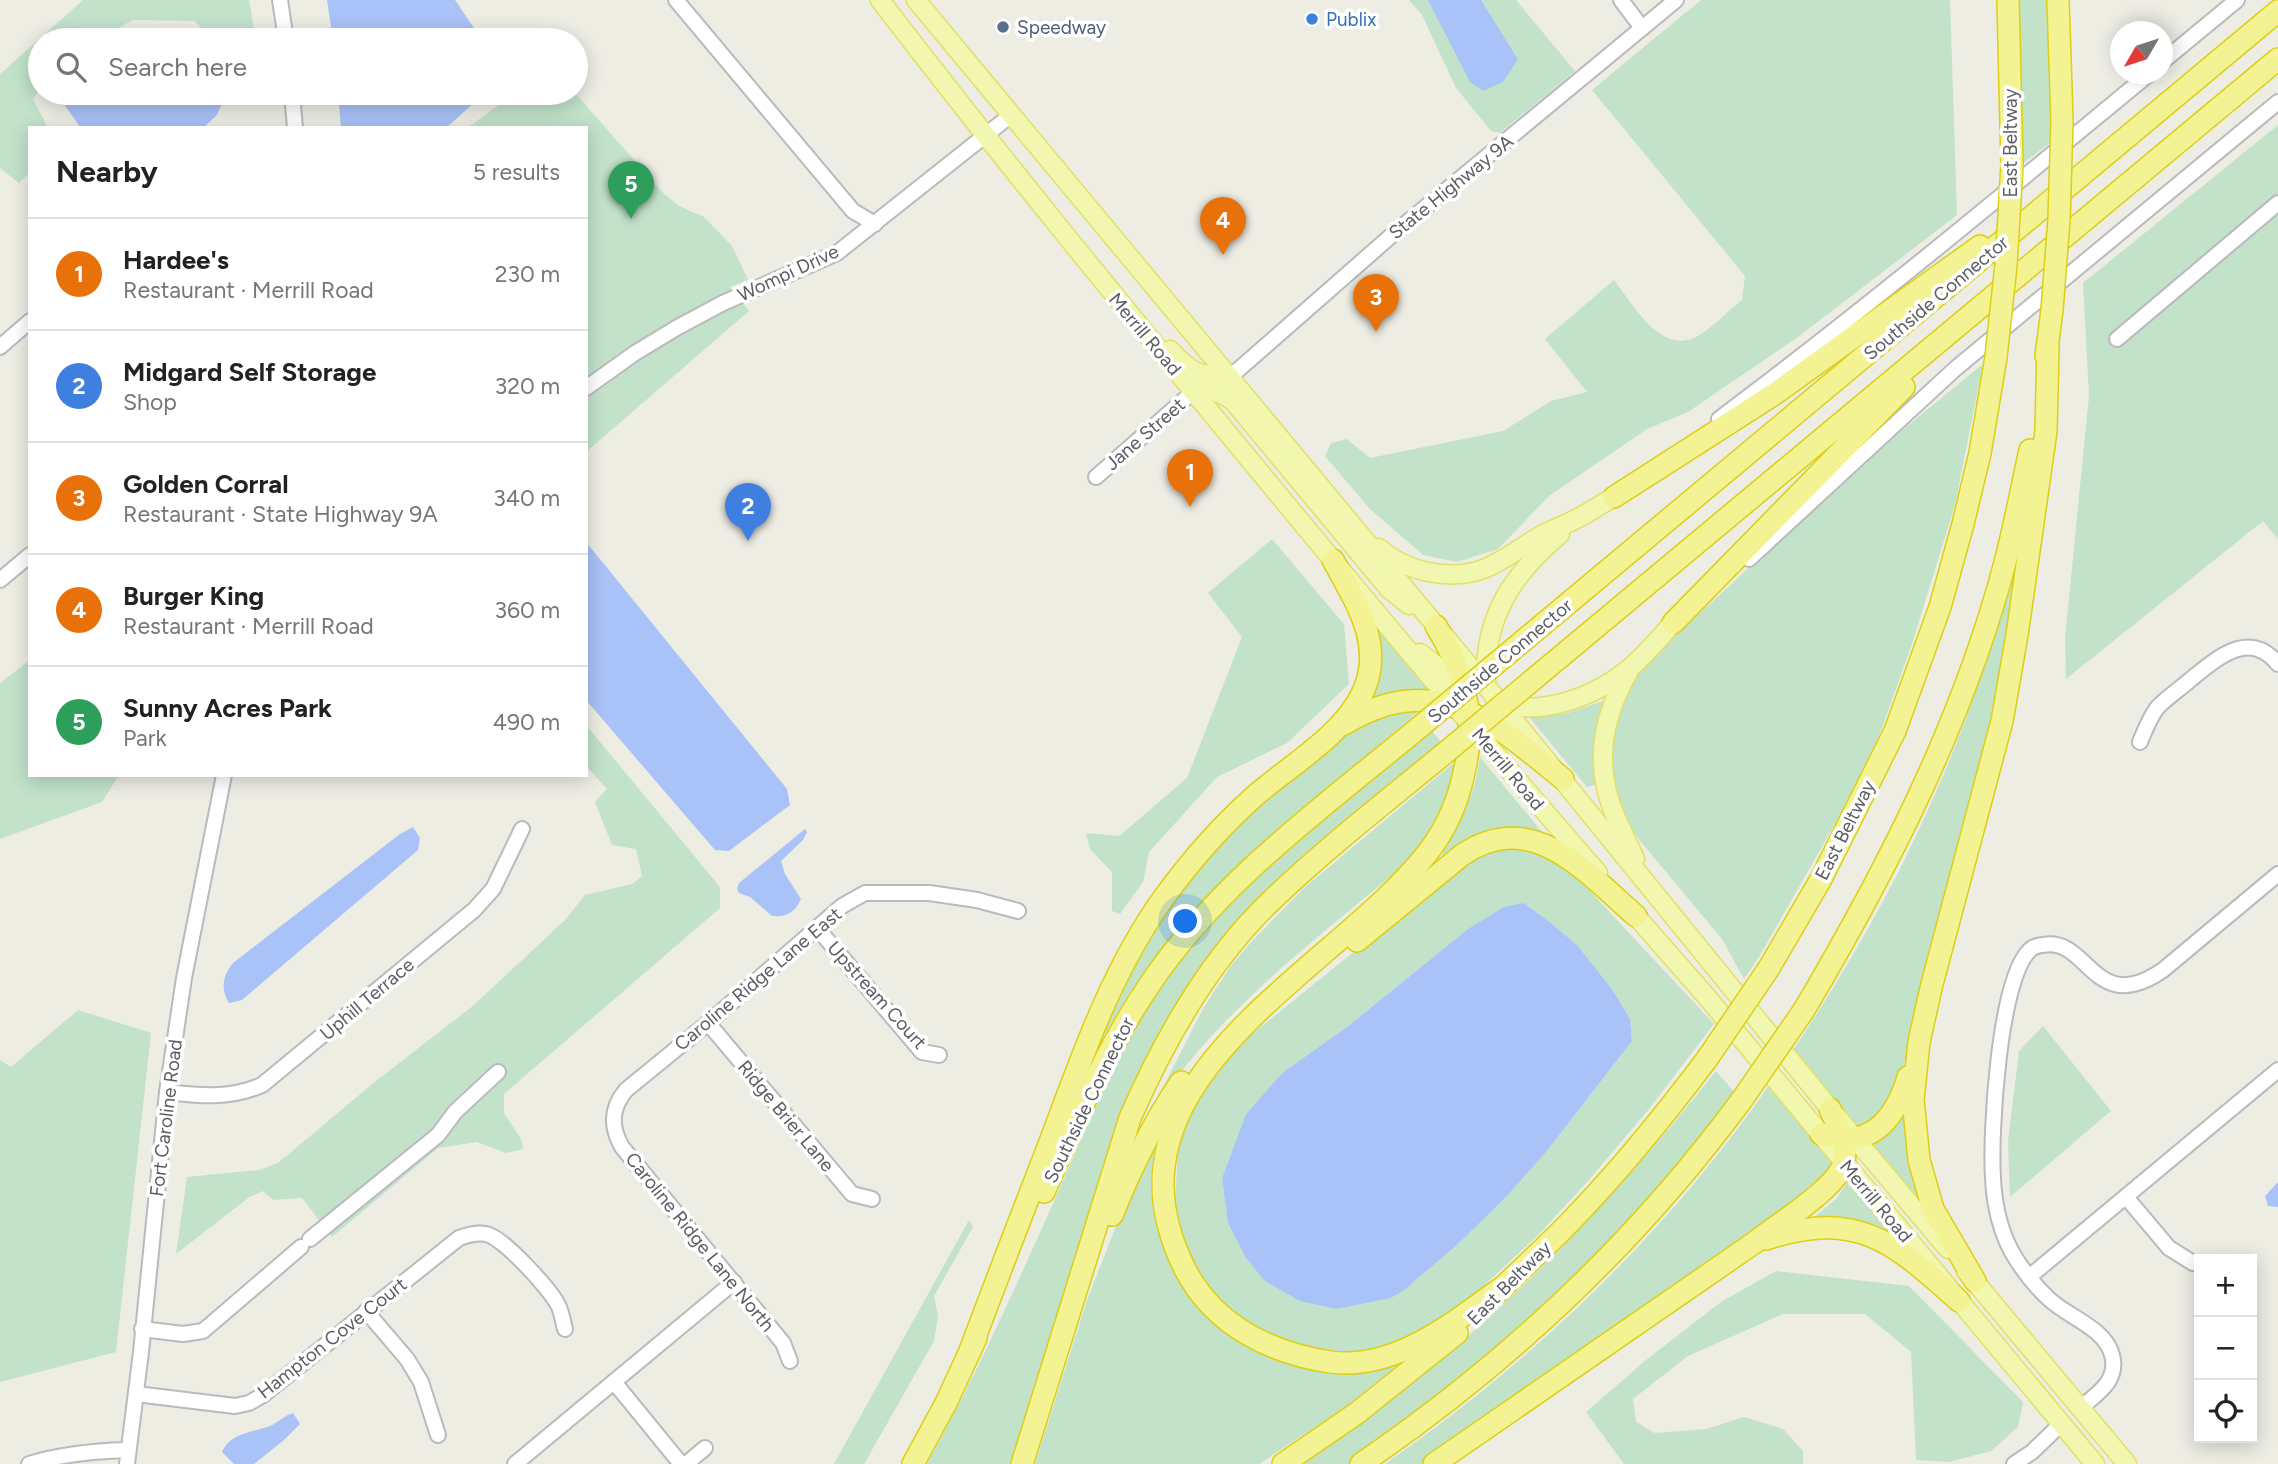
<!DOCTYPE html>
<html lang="en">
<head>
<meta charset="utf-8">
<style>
	:root { --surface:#fff; --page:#f2f2f2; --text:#222; --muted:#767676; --line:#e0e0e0; --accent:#d9703d }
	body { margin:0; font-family:Figtree,sans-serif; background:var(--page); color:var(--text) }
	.controls { position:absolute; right:21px; bottom:21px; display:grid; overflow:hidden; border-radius:0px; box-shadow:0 4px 18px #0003 }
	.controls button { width:63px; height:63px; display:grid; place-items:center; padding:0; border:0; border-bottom:2px solid var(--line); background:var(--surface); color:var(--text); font:35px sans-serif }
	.compass { position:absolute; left:2110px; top:21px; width:63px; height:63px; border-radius:50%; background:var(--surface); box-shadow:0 4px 18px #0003; rotate:231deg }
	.you { position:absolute; left:1186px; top:922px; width:24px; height:24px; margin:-18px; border:5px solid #fff; border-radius:50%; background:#1a73e8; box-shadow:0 0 0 10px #1a73e833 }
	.badge { display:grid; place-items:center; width:46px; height:46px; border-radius:50%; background:var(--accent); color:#fff; font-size:23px; font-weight:700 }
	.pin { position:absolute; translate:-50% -58px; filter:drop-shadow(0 2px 4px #0008) }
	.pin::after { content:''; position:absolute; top:37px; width:24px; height:21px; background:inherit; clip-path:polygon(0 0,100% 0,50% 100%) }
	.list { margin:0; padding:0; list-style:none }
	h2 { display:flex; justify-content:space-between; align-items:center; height:91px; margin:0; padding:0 28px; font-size:30px }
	h2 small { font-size:23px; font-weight:400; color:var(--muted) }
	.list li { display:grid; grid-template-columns:46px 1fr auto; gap:21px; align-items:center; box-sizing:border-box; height:112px; padding:0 28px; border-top:2px solid var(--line) }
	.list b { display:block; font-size:26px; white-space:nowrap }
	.list p { margin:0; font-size:23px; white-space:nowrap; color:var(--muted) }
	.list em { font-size:23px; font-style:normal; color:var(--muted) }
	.icon { flex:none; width:38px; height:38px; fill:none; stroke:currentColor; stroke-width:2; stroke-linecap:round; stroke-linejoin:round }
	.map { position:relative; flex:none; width:2278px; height:1464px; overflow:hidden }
	.search { position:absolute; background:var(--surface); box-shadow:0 4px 18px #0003; left:28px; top:28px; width:560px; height:77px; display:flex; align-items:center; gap:18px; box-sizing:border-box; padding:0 24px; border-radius:38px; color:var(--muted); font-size:26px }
	.panel { position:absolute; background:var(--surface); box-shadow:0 4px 18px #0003; left:28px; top:126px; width:560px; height:651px; border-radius:0px }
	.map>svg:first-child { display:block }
	.green { fill:#c2e2ca; fill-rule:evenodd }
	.water { fill:#a9c2f7 }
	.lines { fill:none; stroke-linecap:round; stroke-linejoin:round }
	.minor-casing { stroke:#b9b9be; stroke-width:18 }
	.major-casing { stroke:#e4e065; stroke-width:21 }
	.highway-casing { stroke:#dccf14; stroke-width:24 }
	.minor { stroke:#fff; stroke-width:14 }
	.major { stroke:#f1f7ae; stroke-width:18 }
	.highway { stroke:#f3f394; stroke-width:21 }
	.highway-bridge-casing { stroke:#dccf14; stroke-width:24; stroke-linecap:butt }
	.highway-bridge { stroke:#f3f394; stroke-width:21 }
	.shop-dot { fill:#3f7fe0; stroke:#fff; stroke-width:2.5 }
	.service-dot { fill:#5c6f8a; stroke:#fff; stroke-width:2.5 }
	.labels { text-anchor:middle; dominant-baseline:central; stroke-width:7; stroke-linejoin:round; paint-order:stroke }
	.shop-label { font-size:19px; fill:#366cbe; stroke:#fff; text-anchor:start }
	.service-label { font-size:19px; fill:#4e5e75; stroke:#fff; text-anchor:start }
	.street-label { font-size:19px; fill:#5c5d63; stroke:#fff }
</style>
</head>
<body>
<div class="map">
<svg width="2278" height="1464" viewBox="0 0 2278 1464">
	<rect width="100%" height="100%" fill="#edede4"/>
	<!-- green -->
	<g class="green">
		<path d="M83 0H249L256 40H212L195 21 133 20 96 40H40V89L33 99 48 128H30V172L19 183 0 168V74Z"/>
		<path d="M1409 0H1428L1431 5 1518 59 1481 0H1516L1575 71 1500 133 1491 131 1456 88 1422 15Z"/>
		<path d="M1701 0H1950L1957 215 1798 337 1688 412 1647 429 1549 496 1498 549 1457 562 1423 555 1370 509 1325 456 1331 443 1347 439 1370 458 1503 431 1551 401 1587 392 1545 339 1614 280C1632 303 1660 355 1696 337 1710 330 1729 310 1742 300L1745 276 1592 90Z"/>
		<path d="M2018 0H2049L2051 142 2022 164Z"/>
		<path d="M515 93H575L663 193 679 206 704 217 732 246 748 280 730 287 749 311 586 452V128H467Z"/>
		<path d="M2278 125V539L2263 521 2066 679 2065 638 2089 396 2083 283Z"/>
		<path d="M1983 364 1955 505 1912 644 1881 731 1857 785 1759 957 1744 979 1722 939 1637 837C1600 778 1600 732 1637 672L1850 473Z"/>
		<path d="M1272 539 1344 624 1349 684 1287 743 1217 777 1149 852 1143 882 1120 914 1112 911V872L1090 849 1086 833 1119 836 1187 778 1242 637 1208 593Z"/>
		<path d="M2022 541 2005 676 1950 901 1892 1106 1886 1115 1857 1129 1793 1050C1871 935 1935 811 1980 679 1996 634 2008 587 2022 541Z"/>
		<path d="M1378 630 1380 631 1429 689 1401 692 1372 698Z"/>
		<path d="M30 660V775H119L102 802 0 839V683Z"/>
		<path d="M1606 700C1595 728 1596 754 1597 784L1587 787 1529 717 1568 713Z"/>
		<path d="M1422 708C1297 818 1162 908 1090 1065L1087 1064 1108 1010 1164 912 1236 824 1351 728 1375 717Z"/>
		<path d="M586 725 720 887V908L504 1094V1113L521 1139 523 1149 506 1153 477 1142 438 1148 332 1237 302 1198 273 1200 263 1191 248 1198 176 1254 187 1177 259 1170 278 1163 376 1081 474 1005 566 919 585 895 632 884 642 876 636 849 612 845 595 802 607 789 586 766Z"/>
		<path d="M1432 731 1442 743 1171 1018 1014 1464H927C981 1367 1026 1264 1071 1163 1094 1109 1115 1054 1147 1006 1221 895 1328 811 1432 731Z"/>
		<path d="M1462 756 1439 825 1402 870 1392 875C1310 944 1225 1008 1163 1096L1159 1095 1204 1007 1232 964 1254 939 1304 888Z"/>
		<path d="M1480 757 1543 833 1542 837 1444 859 1442 855C1460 820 1475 797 1480 757Z"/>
		<path d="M1507 846C1534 851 1554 859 1576 876L1714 1024 1649 1109 1588 1181 1538 1235 1462 1306 1390 1349 1334 1356 1259 1335 1200 1282 1174 1220 1179 1130 1217 1068 1252 1034 1469 859ZM1524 903 1551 923 1577 945 1612 989 1630 1019 1632 1041 1546 1152 1507 1196 1457 1245 1403 1291 1391 1298 1337 1309 1228 1223 1222 1178 1246 1114 1282 1073 1347 1027 1468 929Z"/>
		<path d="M78 1010 151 1033 116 1352 0 1382V1060L11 1067Z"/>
		<path d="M2043 1026 2111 1111 2010 1197 2008 1141 2019 1051Z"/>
		<path d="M1716 1071 1735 1093 1657 1192 1550 1307 1351 1464H1299C1341 1434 1384 1405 1424 1373 1534 1284 1629 1181 1716 1071Z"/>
		<path d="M1770 1084 1835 1162 1829 1180 1426 1464H1385C1533 1361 1667 1233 1770 1084Z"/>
		<path d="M1905 1109 1926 1206 1868 1141Z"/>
		<path d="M1164 1134 1163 1231 1248 1344 1403 1361 1347 1406 1259 1464H1035L1087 1300 1126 1201 1158 1135Z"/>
		<path d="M1848 1181 1892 1234 1888 1236 1810 1221 1837 1198Z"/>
		<path d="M969 1220 973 1227 934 1296 938 1316 934 1341 864 1464H834Z"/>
		<path d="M1776 1271 1909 1286 2023 1402 2018 1427 1991 1451 1949 1462 1916 1460 1911 1352 1865 1314H1783L1688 1356 1633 1399 1636 1422 1655 1433 1706 1429 1744 1417 1783 1429 1803 1451V1464H1624L1586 1412 1646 1360 1721 1302Z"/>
	</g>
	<!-- water -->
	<g class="water">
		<path d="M327 0H455L482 40H333Z"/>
		<path d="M1428 0H1481L1518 59 1503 82 1483 91 1470 82Z"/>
		<path d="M62 93H223L225 96 217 115 203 128H81L58 96Z"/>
		<path d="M338 93H485L446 128H341Z"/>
		<path d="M586 542 787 789 790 805 729 851 715 850 586 700Z"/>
		<path d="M413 827 420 838 418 850 242 1000 229 1003C220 989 223 975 233 963L400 834Z"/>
		<path d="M805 829 807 832 803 840 781 861 785 874 801 899C795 913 786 917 772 916L750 897 739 893 737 889 739 883Z"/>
		<path d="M1524 903 1551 923 1577 945 1612 989 1630 1019 1632 1041 1546 1152 1507 1196 1457 1245 1403 1291 1391 1298 1337 1309 1300 1301 1265 1281 1246 1258 1228 1223 1222 1178 1246 1114 1282 1073 1347 1027 1468 929 1504 907Z"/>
		<path d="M2278 1182V1207L2268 1206 2265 1196Z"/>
		<path d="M293 1413 300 1424 284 1440 254 1464H234L222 1452C231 1433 250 1433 267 1427 277 1424 283 1416 293 1413Z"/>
	</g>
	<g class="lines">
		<defs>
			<g id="minor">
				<path d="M280 0 286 40"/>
				<path d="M676 0 853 211 875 224"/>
				<path d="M1621 0 1642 28"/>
				<path d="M2162 62 2237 0"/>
				<path d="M292 93 295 128"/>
				<path d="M2117 339 2278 203"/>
				<path d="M0 347 30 321"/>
				<path d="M1230 377 1392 235 1676 0"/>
				<path d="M586 388 635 353 678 327 723 303 837 253 1011 115"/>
				<path d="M1719 419C1866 309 2007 191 2149 74"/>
				<path d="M1096 477 1193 392"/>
				<path d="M1749 559 1955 369 2278 102"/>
				<path d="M0 580 30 555"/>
				<path d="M2140 742C2145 730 2149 719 2157 708 2166 698 2180 689 2190 680 2216 659 2249 628 2278 664"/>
				<path d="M818 929 922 1052 939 1055"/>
				<path d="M708 1023 852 1194 872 1199"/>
				<path d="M167 1092C201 1096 229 1099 262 1085L474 910 493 889 522 829"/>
				<path d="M2126 1197 2169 1248 2193 1263"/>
				<path d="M310 1239 438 1135 455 1112 498 1072"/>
				<path d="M2029 1277 2278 1070"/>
				<path d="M366 1311 407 1359 421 1382 438 1435"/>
				<path d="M142 1329 183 1334 203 1331 301 1247"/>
				<path d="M790 1361 783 1343 622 1147C610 1126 611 1108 626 1090L708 1023 842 906 865 893H929L977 900 1018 911"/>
				<path d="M614 1382 681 1464"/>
				<path d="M136 1394 235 1406 249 1403 263 1395 459 1238C467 1235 477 1232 486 1234 503 1237 552 1291 559 1307 562 1314 563 1322 565 1329"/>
				<path d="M2079 1409C2097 1394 2119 1381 2112 1355 2105 1328 2068 1317 2049 1299 2037 1288 2025 1273 2016 1259 2001 1236 1994 1205 1993 1178 1990 1133 1999 981 2029 951 2032 947 2039 945 2043 945 2089 936 2093 1018 2163 970L2278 874"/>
				<path d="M29 1464C61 1454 94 1451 127 1450"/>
				<path d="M127 1464 141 1352 167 1092 184 978 224 775"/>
				<path d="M515 1464 734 1282"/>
				<path d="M686 1464 705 1448"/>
				<path d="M2014 1464 2032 1452 2061 1424"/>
			</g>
			<g id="major">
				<path d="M880 0C1001 158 1127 311 1254 465 1367 602 1481 739 1598 873"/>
				<path d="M916 0 1486 686 1830 1109 1948 1249"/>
				<path d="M1170 350C1193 374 1197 375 1230 377"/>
				<path d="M1193 392C1211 389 1220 391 1234 402L1389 589 1409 605"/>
				<path d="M1379 548C1406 572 1451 582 1486 568 1506 560 1523 545 1542 535 1553 529 1565 525 1576 519 1589 513 1601 504 1614 497"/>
				<path d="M1420 653 1467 689"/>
				<path d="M1629 671C1608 707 1597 746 1606 787 1611 812 1625 836 1635 859"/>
				<path d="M1486 681C1484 616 1513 574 1560 534"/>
				<path d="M1496 702C1542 718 1597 696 1632 666 1647 653 1660 637 1673 623"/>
				<path d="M1628 907 1706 996 2095 1464"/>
				<path d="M1966 1271 2127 1464"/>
			</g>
			<g id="highway">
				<path d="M2008 0 2012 165"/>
				<path d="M2058 0 2062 121"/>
				<path d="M2046 356 2052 310"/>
				<path d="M1614 497 1776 393 1980 246"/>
				<path d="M1673 623 1904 387"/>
				<path d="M1436 626C1463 669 1477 717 1465 768 1459 799 1448 826 1429 851 1334 974 1087 1079 1186 1271 1215 1326 1271 1353 1330 1362 1396 1371 1455 1321 1504 1286"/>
				<path d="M1511 651 2278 11"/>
				<path d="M1535 678 2278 59"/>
				<path d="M1344 724C1436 668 1493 722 1563 779"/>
				<path d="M1357 941 1462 855C1533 807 1585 872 1636 916"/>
				<path d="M1769 968 1821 879 1895 731 1940 607 1963 524 1980 453 1996 357"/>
				<path d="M1804 1010C1888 868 1964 720 2006 559 2015 523 2022 487 2030 450"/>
				<path d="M1821 1134C1831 1136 1844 1140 1855 1138 1884 1134 1901 1103 1908 1077"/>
				<path d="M1044 1192C1076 1121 1106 1048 1150 984 1219 881 1327 804 1422 725"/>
				<path d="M1112 1215C1131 1168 1152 1124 1181 1082"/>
				<path d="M1766 1239C1858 1209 1893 1242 1959 1301"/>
				<path d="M1975 1281 1933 1209 1919 1160 1913 1100 1919 1042 1931 988 2002 721 2017 635 2046 431 2048 345"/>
				<path d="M1495 1295C1520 1270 1547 1246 1572 1220 1621 1169 1665 1115 1707 1059"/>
				<path d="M970 1351C997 1278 1025 1207 1053 1134 1084 1051 1113 968 1165 896 1192 859 1222 825 1257 794 1291 765 1344 734 1363 692 1385 644 1355 601 1333 560"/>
				<path d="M913 1464 946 1403 976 1338"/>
				<path d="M1022 1464 1130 1118C1164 1040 1209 960 1271 901 1326 848 1387 801 1445 753"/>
				<path d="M1283 1464 1357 1413 1457 1333"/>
				<path d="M1361 1464C1507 1364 1636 1243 1741 1101"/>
				<path d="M1434 1464 1754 1243C1776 1225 1838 1188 1844 1162 1848 1143 1837 1125 1830 1109"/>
			</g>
		</defs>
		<!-- minor casing -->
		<use href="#minor" class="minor-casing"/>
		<!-- major casing -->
		<use href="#major" class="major-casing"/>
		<!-- highway casing -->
		<use href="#highway" class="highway-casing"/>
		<!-- minor -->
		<use href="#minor" class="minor"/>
		<!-- major -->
		<use href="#major" class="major"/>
		<!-- highway -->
		<use href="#highway" class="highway"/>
		<defs>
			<g id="highway-bridge">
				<path d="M2052 310 2059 220 2062 121"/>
				<path d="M1996 357 2006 265 2012 165"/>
				<path d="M1422 725 1511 651"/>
				<path d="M1445 753 1535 678"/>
				<path d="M1707 1059 1769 968"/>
				<path d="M1741 1101 1804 1010"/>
			</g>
		</defs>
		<!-- highway-bridge casing -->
		<use href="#highway-bridge" class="highway-bridge-casing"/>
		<!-- highway-bridge -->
		<use href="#highway-bridge" class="highway-bridge"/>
	</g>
	<!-- markers -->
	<circle class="shop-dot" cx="1312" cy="19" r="7"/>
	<circle class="service-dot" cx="1003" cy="27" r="7"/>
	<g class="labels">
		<!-- shop labels -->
		<g class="shop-label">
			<text x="1326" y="19">Publix</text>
		</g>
		<!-- service labels -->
		<g class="service-label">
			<text x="1017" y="27">Speedway</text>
		</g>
		<!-- street labels -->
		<g class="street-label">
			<text transform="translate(2010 143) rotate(-90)">East Beltway</text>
			<text transform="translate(1451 187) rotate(-39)">State Highway 9A</text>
			<text transform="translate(788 273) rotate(-25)">Wompi Drive</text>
			<text transform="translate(1936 298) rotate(-40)">Southside Connector</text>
			<text transform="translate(1145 334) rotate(50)">Merrill Road</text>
			<text transform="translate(1145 434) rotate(-41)">Jane Street</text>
			<text transform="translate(1500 661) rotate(-40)">Southside Connector</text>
			<text transform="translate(1508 769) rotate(50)">Merrill Road</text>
			<text transform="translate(1845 830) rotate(-63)">East Beltway</text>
			<text transform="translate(758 979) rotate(-40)">Caroline Ridge Lane East</text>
			<text transform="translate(877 995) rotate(48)">Upstream Court</text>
			<text transform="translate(367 999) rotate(-40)">Uphill Terrace</text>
			<text transform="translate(1089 1100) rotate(-64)">Southside Connector</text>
			<text transform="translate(786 1116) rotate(50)">Ridge Brier Lane</text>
			<text transform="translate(166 1118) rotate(-83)">Fort Caroline Road</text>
			<text transform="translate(1876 1201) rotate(50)">Merrill Road</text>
			<text transform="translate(700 1242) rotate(51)">Caroline Ridge Lane North</text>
			<text transform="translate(1509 1283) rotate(-45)">East Beltway</text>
			<text transform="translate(332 1338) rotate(-38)">Hampton Cove Court</text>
		</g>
	</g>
</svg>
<div class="controls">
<button>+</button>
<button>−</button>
<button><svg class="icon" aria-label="locate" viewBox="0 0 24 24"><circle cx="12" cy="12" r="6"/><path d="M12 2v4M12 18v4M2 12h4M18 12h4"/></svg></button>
</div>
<svg class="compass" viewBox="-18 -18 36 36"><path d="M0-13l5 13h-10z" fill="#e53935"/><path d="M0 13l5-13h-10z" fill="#767676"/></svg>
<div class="you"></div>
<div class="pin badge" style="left:1190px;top:507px;background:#e8710a">1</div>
<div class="pin badge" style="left:748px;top:541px;background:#3f7fe0">2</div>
<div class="pin badge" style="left:1376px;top:332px;background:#e8710a">3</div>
<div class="pin badge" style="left:1223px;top:255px;background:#e8710a">4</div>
<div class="pin badge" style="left:631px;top:219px;background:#2e9e5b">5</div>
<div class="search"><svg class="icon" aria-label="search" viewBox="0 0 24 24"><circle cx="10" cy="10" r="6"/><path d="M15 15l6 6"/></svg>Search here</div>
<section class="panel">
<h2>Nearby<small>5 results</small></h2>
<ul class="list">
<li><span class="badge" style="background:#e8710a">1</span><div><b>Hardee's</b><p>Restaurant · Merrill Road</p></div><em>230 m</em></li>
<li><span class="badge" style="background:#3f7fe0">2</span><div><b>Midgard Self Storage</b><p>Shop</p></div><em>320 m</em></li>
<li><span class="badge" style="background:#e8710a">3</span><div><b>Golden Corral</b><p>Restaurant · State Highway 9A</p></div><em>340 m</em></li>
<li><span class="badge" style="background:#e8710a">4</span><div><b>Burger King</b><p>Restaurant · Merrill Road</p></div><em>360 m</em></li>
<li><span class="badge" style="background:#2e9e5b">5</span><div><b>Sunny Acres Park</b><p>Park</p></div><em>490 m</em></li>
</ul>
</section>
</div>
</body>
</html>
